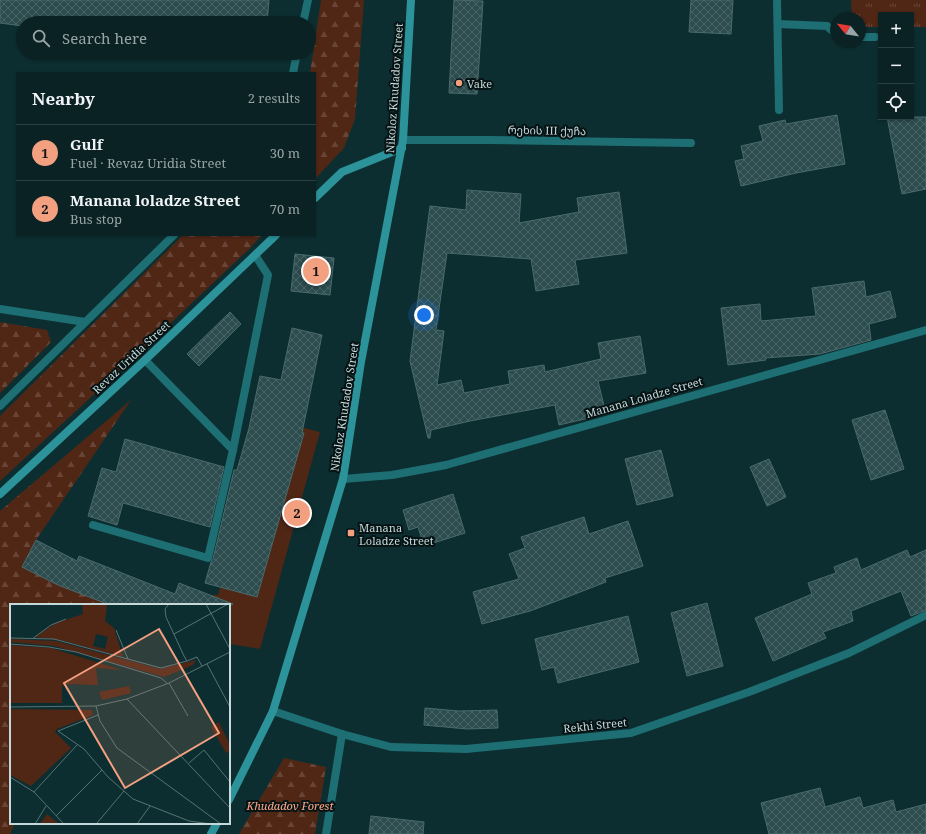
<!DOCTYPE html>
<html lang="en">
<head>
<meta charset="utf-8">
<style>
	:root { --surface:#0a2224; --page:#182f31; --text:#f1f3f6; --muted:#99a4a6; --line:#2a3f41; --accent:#f2a080 }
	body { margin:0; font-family:"Noto Serif","Noto Sans Georgian",serif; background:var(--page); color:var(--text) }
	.controls { position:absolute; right:12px; top:12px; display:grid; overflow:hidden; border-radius:0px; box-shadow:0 1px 3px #0004 }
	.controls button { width:36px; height:36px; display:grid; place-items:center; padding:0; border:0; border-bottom:1px solid var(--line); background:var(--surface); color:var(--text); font:20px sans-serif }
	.compass { position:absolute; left:830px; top:12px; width:36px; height:36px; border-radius:50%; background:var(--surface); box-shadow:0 1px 3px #0004; rotate:300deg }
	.you { position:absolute; left:424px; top:315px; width:14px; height:14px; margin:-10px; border:3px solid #fff; border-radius:50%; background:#1a73e8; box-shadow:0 0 0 6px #1a73e833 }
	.badge { display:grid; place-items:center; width:26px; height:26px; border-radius:50%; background:var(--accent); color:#111; font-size:13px; font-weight:700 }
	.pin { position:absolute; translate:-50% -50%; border:2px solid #fff; box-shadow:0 1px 4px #0006 }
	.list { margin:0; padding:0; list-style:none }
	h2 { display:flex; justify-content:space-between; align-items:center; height:52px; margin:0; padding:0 16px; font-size:17px }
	h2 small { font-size:13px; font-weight:400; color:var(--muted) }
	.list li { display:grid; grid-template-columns:26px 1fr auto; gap:12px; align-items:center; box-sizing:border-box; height:56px; padding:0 16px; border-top:1px solid var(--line) }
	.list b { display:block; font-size:15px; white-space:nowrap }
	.list p { margin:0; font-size:13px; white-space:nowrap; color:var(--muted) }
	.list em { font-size:13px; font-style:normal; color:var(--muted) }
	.icon { flex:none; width:22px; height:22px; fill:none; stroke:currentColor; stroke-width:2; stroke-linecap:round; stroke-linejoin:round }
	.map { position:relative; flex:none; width:926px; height:834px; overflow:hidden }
	.search { position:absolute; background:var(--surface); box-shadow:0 1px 3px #0004; left:16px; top:16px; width:300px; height:44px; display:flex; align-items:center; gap:10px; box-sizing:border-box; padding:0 14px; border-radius:22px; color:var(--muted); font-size:15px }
	.panel { position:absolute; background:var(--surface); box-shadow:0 1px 3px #0004; left:16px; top:72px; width:300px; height:164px; border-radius:0px }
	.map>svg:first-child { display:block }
	.grass { fill:#502615 }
	.forest { fill:url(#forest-firs) }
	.park { fill:url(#park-tufts) }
	.building { fill:url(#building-cross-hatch); stroke:#4a6b6d }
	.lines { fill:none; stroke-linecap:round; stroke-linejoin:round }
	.lane { stroke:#1d6f74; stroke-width:8 }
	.street { stroke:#1d6f74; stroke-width:8 }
	.secondary { stroke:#2c939a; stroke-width:8 }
	.poi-dot { fill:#f2a080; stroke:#061314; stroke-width:1.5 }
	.labels { text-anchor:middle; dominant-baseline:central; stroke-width:4; stroke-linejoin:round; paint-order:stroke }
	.poi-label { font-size:11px; fill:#c6d8d9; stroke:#061314; text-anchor:start }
	.street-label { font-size:11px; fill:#c6d8d9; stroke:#061314 }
	.park-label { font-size:11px; font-style:italic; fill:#fea988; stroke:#061314 }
	.inset-road { fill:none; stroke:#577274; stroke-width:1 }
	.view { fill:#f2a080; fill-opacity:0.15; stroke:#f2a080; stroke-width:2 }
	.inset-edge { fill:none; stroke:#c6d8d9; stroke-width:2 }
</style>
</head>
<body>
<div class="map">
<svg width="926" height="834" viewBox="0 0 926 834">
	<defs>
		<pattern id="forest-firs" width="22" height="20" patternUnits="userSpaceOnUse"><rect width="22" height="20" fill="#502615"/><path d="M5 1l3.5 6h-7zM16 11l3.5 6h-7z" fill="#684536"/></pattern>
		<pattern id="park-tufts" width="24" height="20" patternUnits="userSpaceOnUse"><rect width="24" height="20" fill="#502615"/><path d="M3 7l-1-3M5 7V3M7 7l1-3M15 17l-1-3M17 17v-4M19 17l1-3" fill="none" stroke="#684536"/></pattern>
		<pattern id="building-cross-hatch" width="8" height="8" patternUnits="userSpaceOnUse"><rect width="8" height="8" fill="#2c4c4e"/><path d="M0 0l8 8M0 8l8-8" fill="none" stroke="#496567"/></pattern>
	</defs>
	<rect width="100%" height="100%" fill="#0d2e30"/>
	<!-- grass -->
	<path class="grass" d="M266 418 320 432 260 649 229 644V605H205L209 595H218Z"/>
	<!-- forest -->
	<g class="forest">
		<path d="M321 0H364L355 119 344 148 315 179V73H310Z"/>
		<path d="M183 235H262L249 249 140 352 0 481V416Z"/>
		<path d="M0 322 47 330 51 342 0 393Z"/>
		<path d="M131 400 36 540 23 566 67 588 110 605H11V823H15L10 834H0V511Z"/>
		<path d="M284 758 326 767 315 834H239Z"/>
	</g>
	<!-- park -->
	<path class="park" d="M851 0H926V27H911V15H881V27H860V18H852Z"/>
	<!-- building -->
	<g class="building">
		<path d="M0 0H269L267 23H138L86 18 85 23H23V26L0 23Z"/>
		<path d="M454 0 483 1 477 94 449 93Z"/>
		<path d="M691 0H733L731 34 689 32Z"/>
		<path d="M837 115 845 164 796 173 741 186 735 161 744 159 741 146 763 141 759 126 785 120 786 124Z"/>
		<path d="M887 117H926V189L902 194Z"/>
		<path d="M467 190 521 194 519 223 579 212 577 198 619 192 627 253 575 260 579 284 536 291 531 259 447 253 436 330 444 331 437 385 461 380 464 393 510 384 508 371 544 365 545 372 601 359 598 343 640 336 646 373 598 381 606 414 559 425 555 405 470 421 431 430 430 438H428L410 361 430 206 466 210Z"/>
		<path d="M295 254 334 258 330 295 291 291Z"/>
		<path d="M864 281 866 297 890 291 896 317 869 324 871 340 820 354 765 358 766 360 728 365 721 308 760 304 761 321 816 316 812 288Z"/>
		<path d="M230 312 241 324 199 366 187 354Z"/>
		<path d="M292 328 322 335 302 433H304L257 597 205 583 211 562 213 559 234 470H237L249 428 260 376 281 380Z"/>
		<path d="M885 410 904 469 871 480 852 420Z"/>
		<path d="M125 439 224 467 210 527 123 503 117 525 88 516 102 468 116 472Z"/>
		<path d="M661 450 673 496 637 505 625 459Z"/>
		<path d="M769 459 786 497 767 506 750 467Z"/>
		<path d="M453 494 465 533 424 546 418 527 409 530 403 510Z"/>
		<path d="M584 517 589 534 628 521 643 566 605 578 606 582 562 599 530 611 482 624 473 592 519 579 509 554 525 548 521 537Z"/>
		<path d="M36 540 77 561 79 556 175 594 179 583 233 604 232 605H110L58 585 22 567Z"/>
		<path d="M907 550 910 557 926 550V610L911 616 901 591 851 611 853 621 823 632 826 638 773 661 755 618 812 594 808 583 836 573 834 567 857 558 861 570Z"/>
		<path d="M707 603 723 666 687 676 671 613Z"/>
		<path d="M628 616 639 662 558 683 554 667 542 670 535 639Z"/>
		<path d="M425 708 459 711 497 710 498 728 467 729 424 725Z"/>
		<path d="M820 788 825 807 860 797 863 808 893 800 896 812 926 804V834H769L761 803Z"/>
		<path d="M371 816 424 822 423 834H369Z"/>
	</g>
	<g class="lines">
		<!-- lane -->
		<g class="lane">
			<path d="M777 0 779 110"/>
			<path d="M778 24 827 26 836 34"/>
			<path d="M860 37H875"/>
			<path d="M145 360 233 450"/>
			<path d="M93 525 208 558 233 450 268 275 255 255"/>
		</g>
		<!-- street -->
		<g class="street">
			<path d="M303 23 308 0"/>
			<path d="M293 73 297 53"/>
			<path d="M403 140H488L691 143"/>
			<path d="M0 309 85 322"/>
			<path d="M0 406 174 235"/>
			<path d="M343 479 392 475 446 465 926 330"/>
			<path d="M273 711 342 734 391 747 466 749 631 733 749 692 849 653 926 615"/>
			<path d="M326 834 342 734"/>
		</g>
		<!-- secondary -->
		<g class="secondary">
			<path d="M315 198 342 172 402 148"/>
			<path d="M0 494 145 360 276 235"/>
			<path d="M229 800 273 711 343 479 361 362 403 140 411 0"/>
			<path d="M211 834 217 823"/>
		</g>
	</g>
	<!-- markers -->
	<g class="poi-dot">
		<circle cx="459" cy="83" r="4"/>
		<rect x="347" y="529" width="8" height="8" rx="2"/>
	</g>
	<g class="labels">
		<!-- poi labels -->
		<g class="poi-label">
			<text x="467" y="83">Vake</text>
			<text x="359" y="527">Manana<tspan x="359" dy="13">Loladze Street</tspan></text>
		</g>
		<!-- street labels -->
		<g class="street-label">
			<text transform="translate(394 88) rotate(-86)">Nikoloz Khudadov Street</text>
			<text transform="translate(547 130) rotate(1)">რეხის III ქუჩა</text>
			<text transform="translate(131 357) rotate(-43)">Revaz Uridia Street</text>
			<text transform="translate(644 397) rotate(-16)">Manana Loladze Street</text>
			<text transform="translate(344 407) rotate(-81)">Nikoloz Khudadov Street</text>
			<text transform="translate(595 725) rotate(-6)">Rekhi Street</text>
		</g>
		<!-- park labels -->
		<g class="park-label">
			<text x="290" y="805">Khudadov Forest</text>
		</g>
	</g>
	<!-- overview -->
	<g transform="translate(10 604)">
		<rect width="220" height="220" fill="#0d2e30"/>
		<path d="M119 82 121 89 92 96 89 88Z" fill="#502615"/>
		<path d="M72 0H97L95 17 104 24 113 53 54 37 25 33 46 19 73 10ZM86 30 98 33 95 45 83 42ZM0 35 46 37 150 65 186 56 183 61 154 73 44 42 0 38ZM0 41 41 44 112 66 86 64 88 81 55 80 52 83V99H0ZM0 105 82 106 83 111 47 125 45 128 61 144 21 182 0 171ZM37 210 49 220H30Z" fill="#502615" fill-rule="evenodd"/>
		<path d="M209 118 220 141V147L216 149 201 123Z" fill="#502615"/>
		<path class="inset-road" d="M159 0 155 5 156 13 174 52 177 57 187 53 192 62M196 0 220 45M106 26 118 55M164 30 218 0M0 34 44 35 151 64 177 57M22 35 41 21 56 15M0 40 39 43 66 48 151 74 158 80M197 60 220 103M159 79 178 112M117 95 220 204M86 102 90 117 107 144 211 220M0 103 86 102 117 95 159 79 220 48M88 111 48 127 74 145 98 173 123 195 179 217 201 220M179 159 194 146 220 178M0 173 24 188 54 220M24 188 67 141M46 212 92 166M87 219 114 187M25 220 36 202M127 220 140 202"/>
		<path class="view" d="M149 25 209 129 115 184 54 79Z"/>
		<rect width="220" height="220" class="inset-edge"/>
	</g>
</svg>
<div class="controls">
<button>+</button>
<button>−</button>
<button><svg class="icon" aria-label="locate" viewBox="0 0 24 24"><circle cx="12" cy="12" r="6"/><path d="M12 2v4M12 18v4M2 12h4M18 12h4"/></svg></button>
</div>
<svg class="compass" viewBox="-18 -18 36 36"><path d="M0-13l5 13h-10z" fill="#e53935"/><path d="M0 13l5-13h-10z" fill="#99a4a6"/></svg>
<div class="you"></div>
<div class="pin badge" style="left:316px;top:271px">1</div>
<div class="pin badge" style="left:297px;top:513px">2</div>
<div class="search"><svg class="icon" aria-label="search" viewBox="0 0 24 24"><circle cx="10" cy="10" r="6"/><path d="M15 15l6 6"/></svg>Search here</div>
<section class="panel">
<h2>Nearby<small>2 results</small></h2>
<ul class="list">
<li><span class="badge">1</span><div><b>Gulf</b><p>Fuel · Revaz Uridia Street</p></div><em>30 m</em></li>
<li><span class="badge">2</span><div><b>Manana loladze Street</b><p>Bus stop</p></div><em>70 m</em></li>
</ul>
</section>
</div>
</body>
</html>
